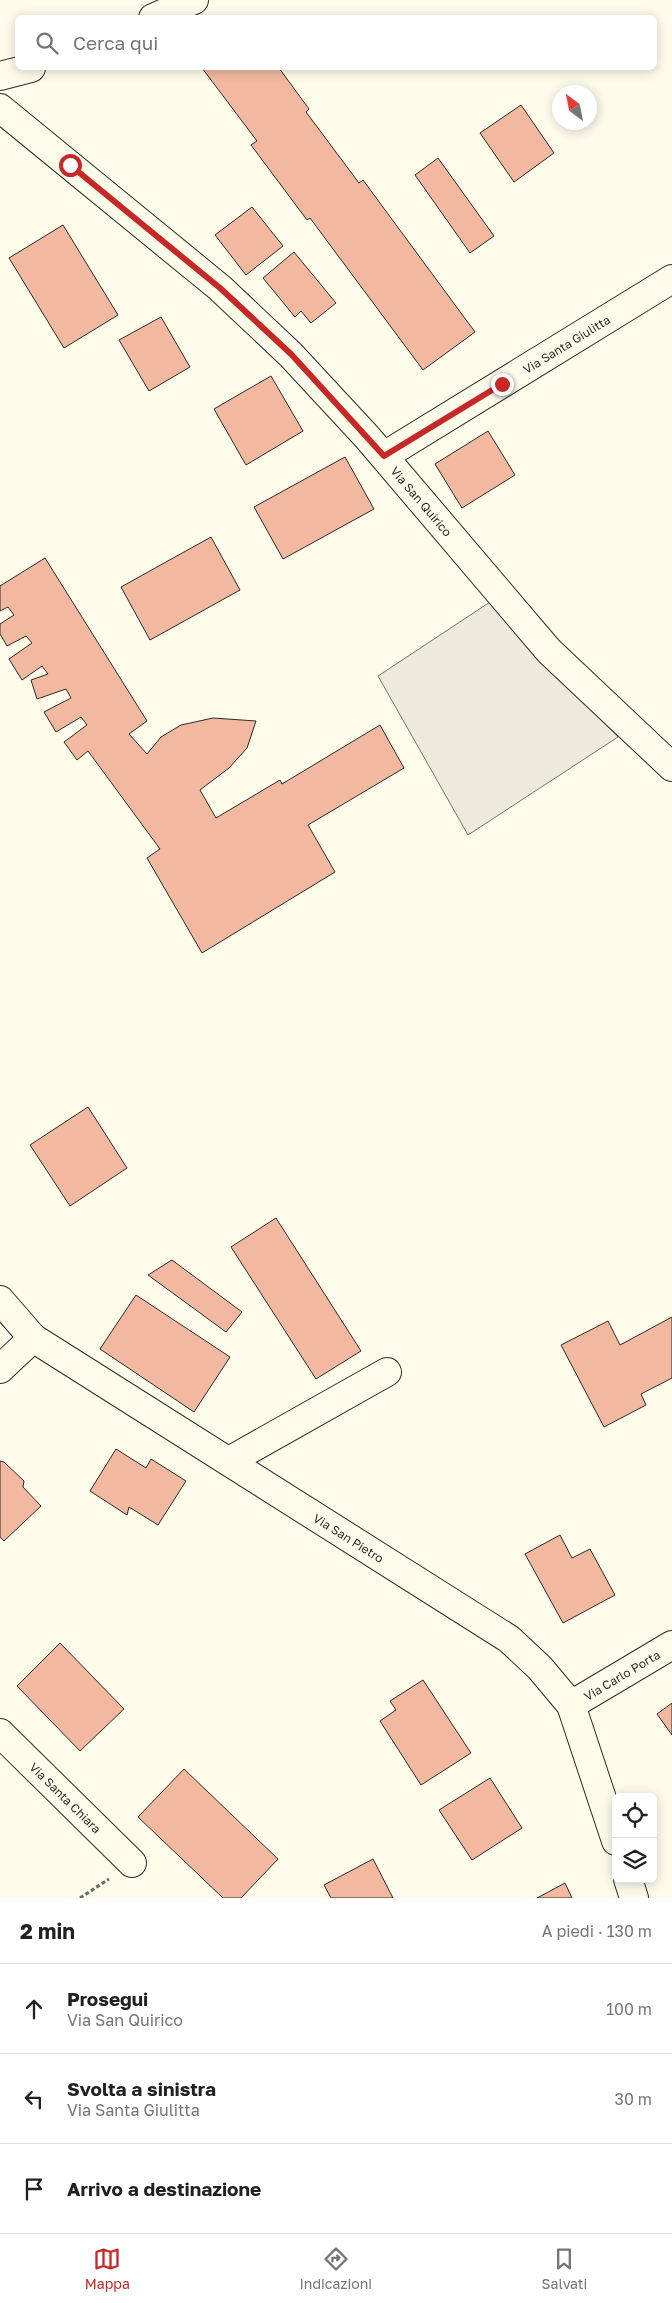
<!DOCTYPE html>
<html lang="it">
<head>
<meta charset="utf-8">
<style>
	:root { --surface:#fff; --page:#f6f6f6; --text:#202124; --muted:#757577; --line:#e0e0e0; --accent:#c62828 }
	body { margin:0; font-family:"Golos Text",sans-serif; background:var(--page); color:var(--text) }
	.controls { position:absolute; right:15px; bottom:15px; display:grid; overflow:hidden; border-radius:8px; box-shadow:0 2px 12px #0003 }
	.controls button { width:45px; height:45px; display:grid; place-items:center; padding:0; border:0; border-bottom:1px solid var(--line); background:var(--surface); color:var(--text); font:25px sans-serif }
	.compass { position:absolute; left:552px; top:85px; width:45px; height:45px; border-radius:50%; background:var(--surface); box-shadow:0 2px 12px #0003; rotate:328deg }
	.stop { position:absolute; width:15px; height:15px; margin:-11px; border:4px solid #c62828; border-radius:50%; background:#fff }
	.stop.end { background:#c62828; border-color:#fff; box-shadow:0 1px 5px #0008 }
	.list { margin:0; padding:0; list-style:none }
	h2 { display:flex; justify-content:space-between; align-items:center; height:65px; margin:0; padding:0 20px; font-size:21px }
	h2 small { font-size:16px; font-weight:400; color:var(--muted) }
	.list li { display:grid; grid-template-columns:32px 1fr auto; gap:15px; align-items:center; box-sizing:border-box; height:90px; padding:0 20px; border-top:1px solid var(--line) }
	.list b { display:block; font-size:19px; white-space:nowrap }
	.list p { margin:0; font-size:16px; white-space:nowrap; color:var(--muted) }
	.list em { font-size:16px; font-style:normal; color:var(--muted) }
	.icon { flex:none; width:28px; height:28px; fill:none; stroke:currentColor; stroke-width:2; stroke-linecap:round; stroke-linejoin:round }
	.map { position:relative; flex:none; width:672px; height:1898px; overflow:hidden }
	.search { position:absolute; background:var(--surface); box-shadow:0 2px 12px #0003; left:15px; right:15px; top:15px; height:55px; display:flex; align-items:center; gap:12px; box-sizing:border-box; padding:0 18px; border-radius:8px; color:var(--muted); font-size:19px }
	.sheet { height:335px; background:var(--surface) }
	nav { display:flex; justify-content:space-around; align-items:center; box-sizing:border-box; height:70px; border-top:1px solid var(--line); background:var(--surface); font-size:14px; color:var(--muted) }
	nav a { display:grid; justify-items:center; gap:2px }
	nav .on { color:var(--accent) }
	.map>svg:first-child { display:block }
	.parking { fill:#eceadb; stroke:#74746e }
	.building { fill:#f2b8a0; stroke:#2b2b2b }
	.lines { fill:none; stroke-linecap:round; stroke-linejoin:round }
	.minor-casing { stroke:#2b2b2b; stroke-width:30 }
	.path { stroke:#6a6964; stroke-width:3; stroke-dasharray:4 2.5; stroke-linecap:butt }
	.minor { stroke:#fdfbea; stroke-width:28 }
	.route { stroke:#c62828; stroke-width:6 }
	.labels { text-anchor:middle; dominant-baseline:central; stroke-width:4; stroke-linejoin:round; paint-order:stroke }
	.street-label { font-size:12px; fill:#2b2b2b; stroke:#fdfbea }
</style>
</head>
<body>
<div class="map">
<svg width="672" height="1898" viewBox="0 0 672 1898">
	<rect width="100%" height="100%" fill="#fdfbea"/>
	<!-- parking -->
	<path class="parking" d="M490 602 618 737 468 835 378 676Z"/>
	<!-- building -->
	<g class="building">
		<path d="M202 68H279L309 109 306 112 359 183 363 180 475 332 423 370 310 218 307 220 251 145 257 141Z"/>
		<path d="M521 105 554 153 514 182 480 133Z"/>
		<path d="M438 158 494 236 470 253 415 175Z"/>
		<path d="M252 207 283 246 246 275 215 235Z"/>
		<path d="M63 225 118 315 64 348 9 258Z"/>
		<path d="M294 252 336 303 311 323 301 311 295 317 263 278Z"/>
		<path d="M161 317 190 367 149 391 119 340Z"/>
		<path d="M271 376 303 431 246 465 214 409Z"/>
		<path d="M488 431 515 475 462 508 435 464Z"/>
		<path d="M345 457 374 509 283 559 254 507Z"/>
		<path d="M211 537 240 590 150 640 121 587Z"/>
		<path d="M45 558 147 721 129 734 147 754 161 737 181 725 213 718 256 721 247 748 229 768 200 790 216 818 280 780 282 784 380 725 404 768 308 825 335 872 202 953 147 858 160 849 88 751 77 760 64 742 87 725 81 717 56 732 44 712 71 698 66 689 37 699 31 680 48 674 42 666 22 680 9 659 32 643 26 636 7 646 0 634V624L14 615 8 607 0 611V586Z"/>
		<path d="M88 1107 127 1168 70 1206 30 1145Z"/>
		<path d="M276 1218 361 1351 316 1379 231 1247Z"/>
		<path d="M172 1260 242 1312 226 1332 148 1275Z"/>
		<path d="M136 1295 230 1357 194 1412 100 1349Z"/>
		<path d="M672 1317V1378L641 1394 646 1405 604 1427 561 1345 608 1321 620 1345Z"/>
		<path d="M116 1449 146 1468 151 1459 186 1481 158 1525 129 1507 127 1515 90 1491Z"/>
		<path d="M0 1461 4 1462 24 1481 23 1487 41 1506 4 1541 0 1537Z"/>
		<path d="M560 1535 572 1558 590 1549 615 1595 563 1623 525 1554Z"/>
		<path d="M60 1643 124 1709 80 1751 17 1686Z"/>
		<path d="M423 1680 471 1753 421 1785 380 1721 396 1710 390 1701Z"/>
		<path d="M672 1703V1735L657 1714Z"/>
		<path d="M184 1769 278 1859 241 1898H223L138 1817Z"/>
		<path d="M490 1778 522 1828 472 1860 439 1810Z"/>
		<path d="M373 1859 393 1898H331L324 1885Z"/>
		<path d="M565 1883 572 1898H537Z"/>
	</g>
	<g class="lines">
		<defs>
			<g id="minor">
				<path d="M153 18 194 0"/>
				<path d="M0 76 31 68"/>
				<path id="s1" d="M0 108 220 288 291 355 367 437 549 651 672 767"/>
				<path id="s2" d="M384 456 672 279"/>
				<path id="s3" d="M0 1300 33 1338 509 1639 540 1668 571 1705 616 1841"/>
				<path d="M0 1369 33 1338"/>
				<path d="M229 1461 387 1372"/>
				<path id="s4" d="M571 1705 672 1645"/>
				<path id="s5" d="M0 1733 132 1863"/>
				<path d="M628 1879 634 1898"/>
			</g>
		</defs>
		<!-- minor casing -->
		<use href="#minor" class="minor-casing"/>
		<!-- path -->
		<path class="path" d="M80 1898 109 1879"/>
		<!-- minor -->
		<use href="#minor" class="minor"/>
	</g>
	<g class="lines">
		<!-- route -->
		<path class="route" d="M70 165 220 288 291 354 384 456 502 384"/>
	</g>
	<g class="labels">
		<!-- street labels -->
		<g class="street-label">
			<text stroke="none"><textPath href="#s2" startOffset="214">Via Santa Giulitta</textPath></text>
			<text stroke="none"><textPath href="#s1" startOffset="578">Via San Quirico</textPath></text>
			<text stroke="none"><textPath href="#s3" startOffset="424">Via San Pietro</textPath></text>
			<text stroke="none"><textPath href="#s4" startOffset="59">Via Carlo Porta</textPath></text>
			<text stroke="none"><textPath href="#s5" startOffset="92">Via Santa Chiara</textPath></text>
		</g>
	</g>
</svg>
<div class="controls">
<button><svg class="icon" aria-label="locate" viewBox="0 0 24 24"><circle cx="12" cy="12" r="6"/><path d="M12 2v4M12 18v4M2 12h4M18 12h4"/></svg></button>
<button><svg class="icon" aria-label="layers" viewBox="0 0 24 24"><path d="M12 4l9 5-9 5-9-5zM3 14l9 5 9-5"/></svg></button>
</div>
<svg class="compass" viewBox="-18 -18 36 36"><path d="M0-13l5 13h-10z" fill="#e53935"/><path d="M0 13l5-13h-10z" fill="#757577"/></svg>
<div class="stop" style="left:70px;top:165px"></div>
<div class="stop end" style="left:502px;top:384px"></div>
<div class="search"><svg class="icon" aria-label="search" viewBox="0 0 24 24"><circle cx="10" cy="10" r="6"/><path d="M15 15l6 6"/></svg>Cerca qui</div>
</div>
<section class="sheet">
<h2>2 min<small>A piedi · 130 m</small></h2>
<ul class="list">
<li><svg class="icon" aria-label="ahead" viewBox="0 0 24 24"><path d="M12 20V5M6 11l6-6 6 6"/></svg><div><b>Prosegui</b><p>Via San Quirico</p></div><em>100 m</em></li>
<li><svg class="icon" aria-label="left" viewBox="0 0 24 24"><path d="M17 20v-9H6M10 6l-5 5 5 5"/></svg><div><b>Svolta a sinistra</b><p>Via Santa Giulitta</p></div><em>30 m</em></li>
<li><svg class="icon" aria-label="arrive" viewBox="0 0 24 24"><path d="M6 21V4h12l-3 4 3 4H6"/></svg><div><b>Arrivo a destinazione</b></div></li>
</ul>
</section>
<nav>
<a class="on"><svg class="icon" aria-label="map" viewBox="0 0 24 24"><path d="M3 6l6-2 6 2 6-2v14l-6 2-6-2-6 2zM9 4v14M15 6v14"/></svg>Mappa</a>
<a><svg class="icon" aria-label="directions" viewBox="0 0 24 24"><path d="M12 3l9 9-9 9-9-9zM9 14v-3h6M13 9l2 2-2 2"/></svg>Indicazioni</a>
<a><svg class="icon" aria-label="saved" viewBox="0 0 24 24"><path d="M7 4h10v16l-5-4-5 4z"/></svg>Salvati</a>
</nav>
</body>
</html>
